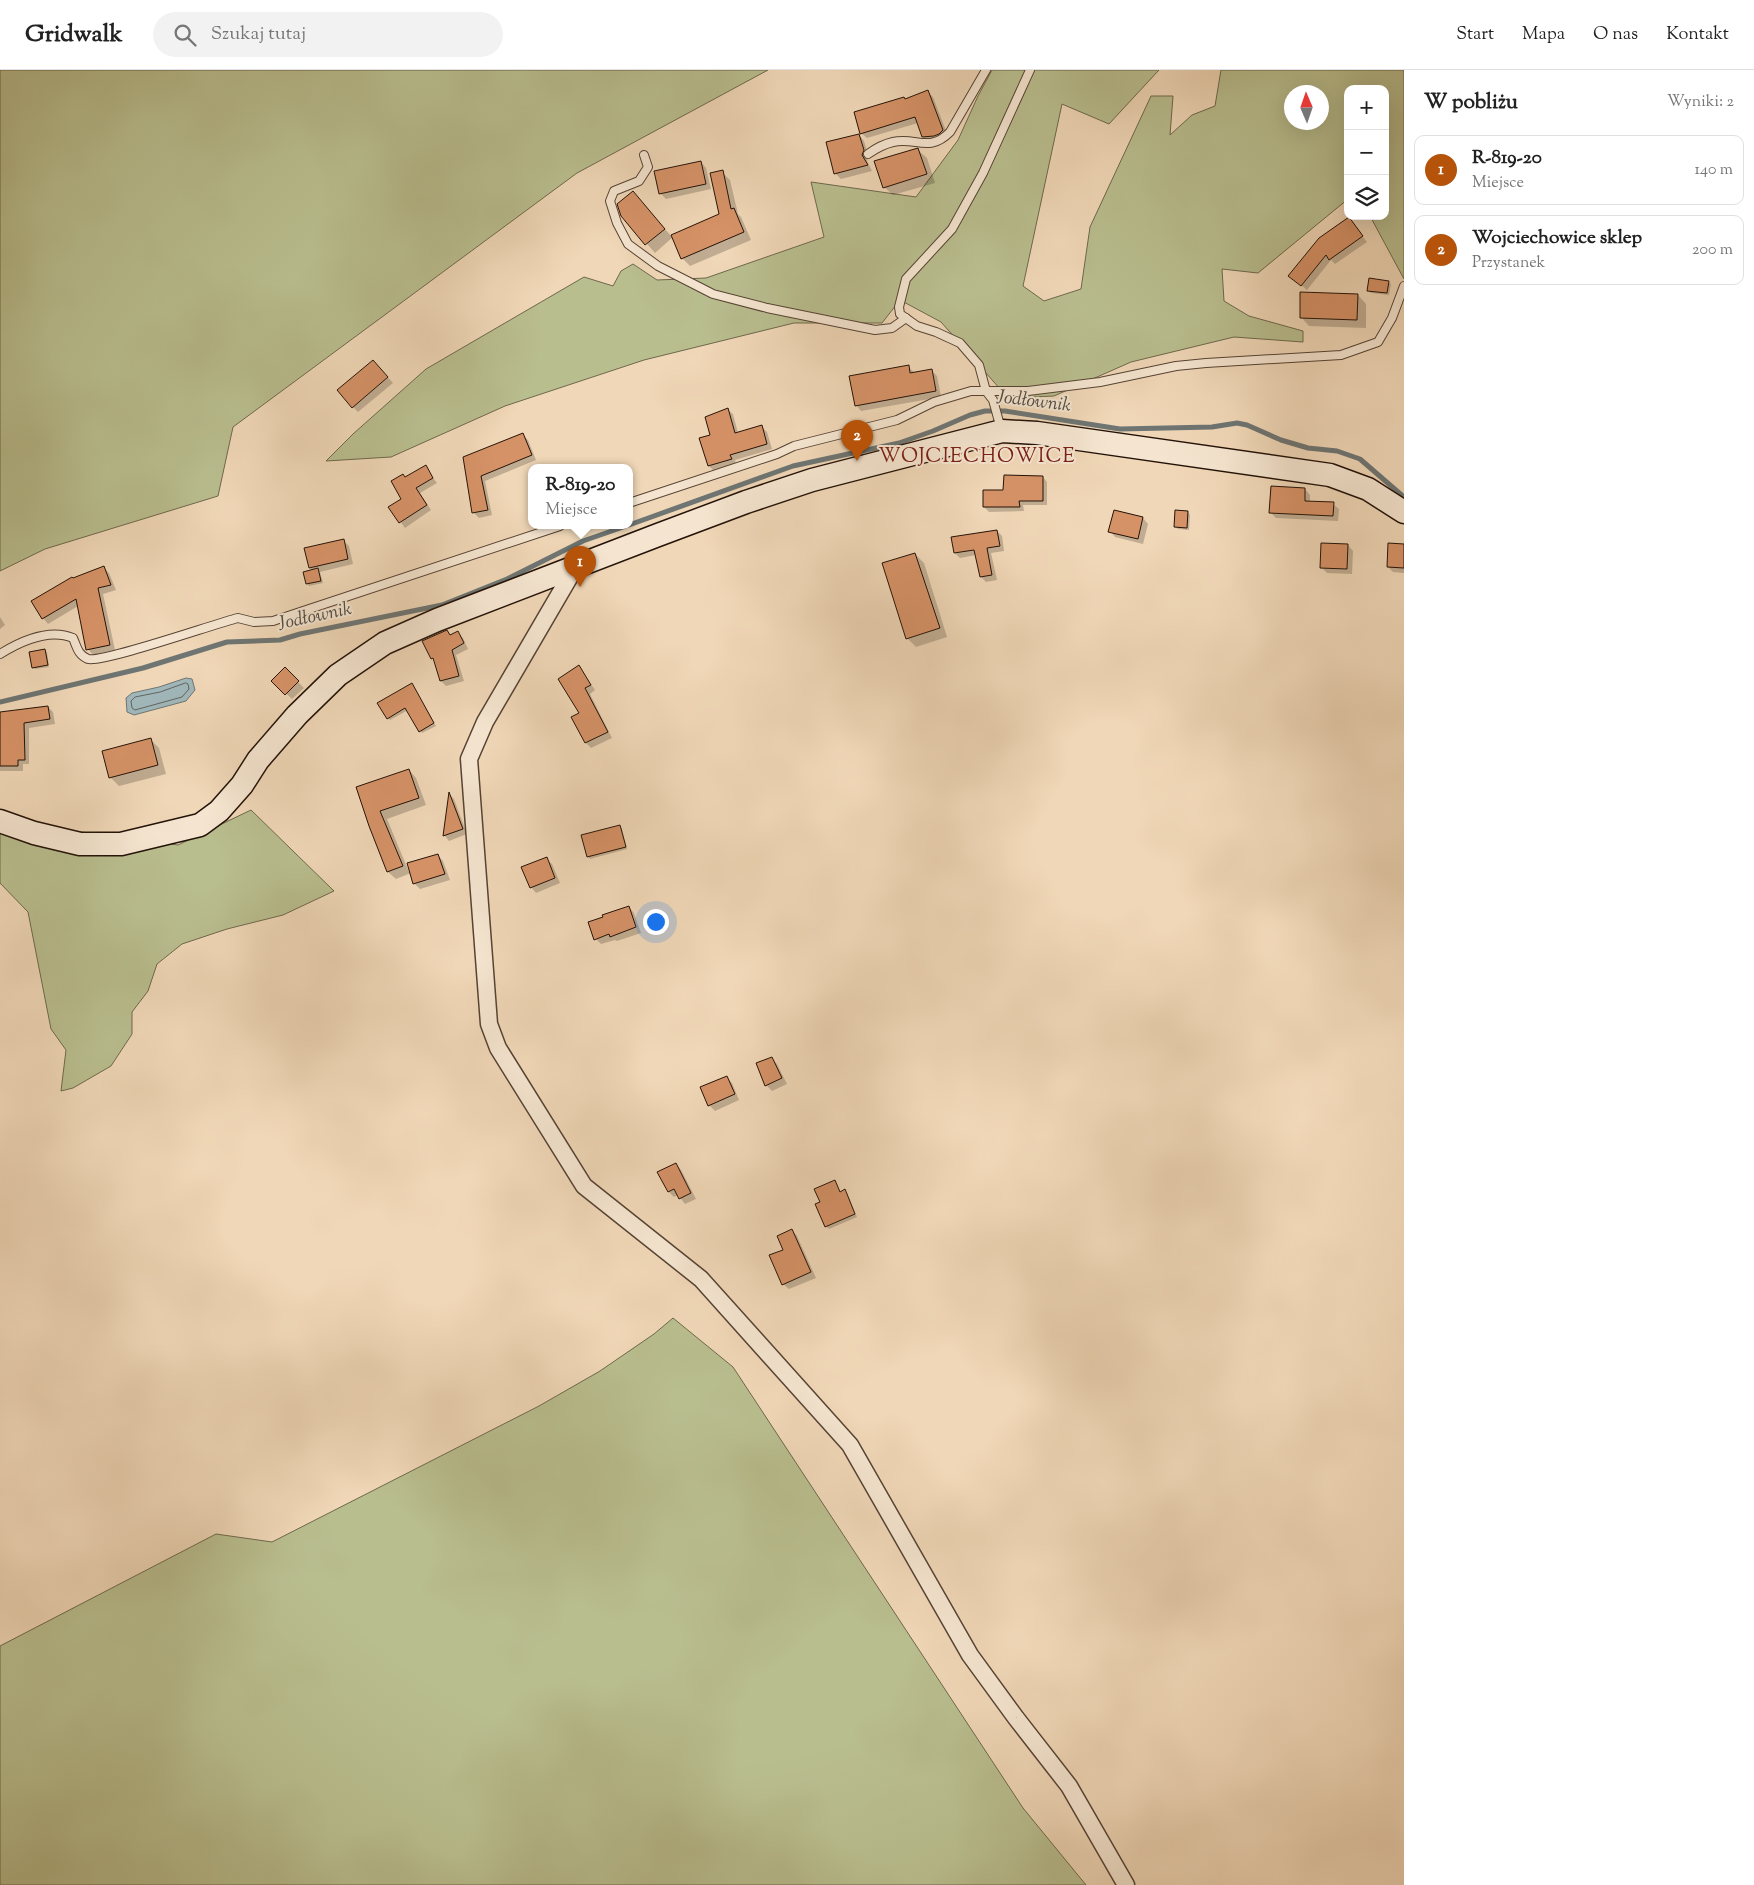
<!DOCTYPE html>
<html lang="pl">
<head>
<meta charset="utf-8">
<style>
	:root { --surface:#fff; --page:#f2f2f2; --text:#222; --muted:#767676; --line:#e0e0e0; --accent:#b45309 }
	body { margin:0; font-family:"Sorts Mill Goudy",serif; background:var(--page); color:var(--text) }
	.controls { position:absolute; right:15px; top:15px; display:grid; overflow:hidden; border-radius:10px; box-shadow:0 5px 20px #0002 }
	.controls button { width:45px; height:45px; display:grid; place-items:center; padding:0; border:0; border-bottom:1px solid var(--line); background:var(--surface); color:var(--text); font:25px sans-serif }
	.compass { position:absolute; left:1284px; top:15px; width:45px; height:45px; border-radius:50%; background:var(--surface); box-shadow:0 5px 20px #0002; rotate:358deg }
	.you { position:absolute; left:655px; top:851px; width:18px; height:18px; margin:-12px; border:4px solid #fff; border-radius:50%; background:#1a73e8; box-shadow:0 0 0 8px #1a73e833 }
	.badge { display:grid; place-items:center; width:32px; height:32px; border-radius:50%; background:var(--accent); color:#fff; font-size:16px; font-weight:700 }
	.pin { position:absolute; translate:-50% -41px; filter:drop-shadow(0 1px 2px #0008) }
	.pin::after { content:''; position:absolute; top:26px; width:18px; height:15px; background:inherit; clip-path:polygon(0 0,100% 0,50% 100%) }
	.popup { position:absolute; left:528px; top:394px; width:105px; height:65px; box-sizing:border-box; display:grid; place-content:center; border-radius:10px; background:var(--surface); filter:drop-shadow(0 1px 4px #0005); font-size:16px; white-space:nowrap; color:var(--muted) }
	.popup b { font-size:19px; color:var(--text) }
	.popup::after { content:''; position:absolute; left:50%; top:100%; margin-left:-10px; border:10px solid transparent; border-top-color:var(--surface) }
	.list { margin:0; padding:0; list-style:none }
	h2 { display:flex; justify-content:space-between; align-items:center; height:65px; margin:0; padding:0 20px; font-size:21px }
	h2 small { font-size:16px; font-weight:400; color:var(--muted) }
	.list li { display:grid; grid-template-columns:32px 1fr auto; gap:15px; align-items:center; box-sizing:border-box; height:70px; margin:0 10px 10px; padding:0 10px; border:1px solid var(--line); border-radius:10px }
	.list b { display:block; font-size:19px; white-space:nowrap }
	.list p { margin:0; font-size:16px; white-space:nowrap; color:var(--muted) }
	.list em { font-size:16px; font-style:normal; color:var(--muted) }
	.icon { flex:none; width:28px; height:28px; fill:none; stroke:currentColor; stroke-width:2; stroke-linecap:round; stroke-linejoin:round }
	.map { position:relative; flex:none; width:1404px; height:1815px; overflow:hidden }
	header { display:flex; align-items:center; gap:30px; box-sizing:border-box; height:70px; padding:0 25px; background:var(--surface); border-bottom:1px solid var(--line) }
	header strong { font-size:24px }
	nav { display:flex; gap:28px; margin-inline-start:auto; font-size:18px }
	.search { width:350px; height:45px; background:var(--page); display:flex; align-items:center; gap:12px; box-sizing:border-box; padding:0 18px; border-radius:28px; color:var(--muted); font-size:19px }
	main { display:flex }
	aside { flex:1; background:var(--surface) }
	.map>svg:first-child { display:block }
	.green { fill:#b9be8f; stroke:#6e684c; fill-rule:evenodd }
	.water { fill:#a0b7ba; stroke:#6e7573 }
	.shadow { fill:#0003 }
	.lines { fill:none; stroke-linecap:round; stroke-linejoin:round }
	.shore { stroke:#626461; stroke-width:1 }
	.stream { stroke:#6e7573; stroke-width:5 }
	.building { fill:#d69267; stroke:#231208 }
	.lane-casing { stroke:#564334; stroke-width:10 }
	.street-casing { stroke:#564334; stroke-width:19 }
	.secondary-casing { stroke:#231208; stroke-width:25 }
	.lane { stroke:#f5e5d0; stroke-width:8 }
	.street { stroke:#f5e5d0; stroke-width:16 }
	.secondary { stroke:#f5e5d0; stroke-width:22 }
	.labels { text-anchor:middle; dominant-baseline:central; stroke-width:4; stroke-linejoin:round; paint-order:stroke }
	.water-label { font-size:19px; font-style:italic; fill:#4f4c46; stroke:#f5e5d0 }
	.quarter-label { font-size:20px; letter-spacing:1px; fill:#7a1f14; stroke:#f5e5d0 }
</style>
</head>
<body>
<header>
<strong>Gridwalk</strong>
<div class="search"><svg class="icon" aria-label="search" viewBox="0 0 24 24"><circle cx="10" cy="10" r="6"/><path d="M15 15l6 6"/></svg>Szukaj tutaj</div>
<nav><a>Start</a><a>Mapa</a><a>O nas</a><a>Kontakt</a></nav>
</header>
<main>
<div class="map">
<svg width="1404" height="1815" viewBox="0 0 1404 1815">
	<rect width="100%" height="100%" fill="#f0d7b7"/>
	<filter id="stains"><feTurbulence type="fractalNoise" baseFrequency=".004" numOctaves="4"/><feColorMatrix values="0 0 0 0 .2 0 0 0 0 .09 0 0 0 0 .02 0 0 0 .5 -.17"/></filter>
	<radialGradient id="worn" r=".72"><stop offset=".6" stop-color="#630" stop-opacity="0"/><stop offset="1" stop-color="#630" stop-opacity=".3"/></radialGradient>
	<!-- green -->
	<g class="green">
		<path d="M0 0H768L577 103 233 357 218 426 45 479 0 501Z"/>
		<path d="M992 0H1159L1109 54 1062 34 1023 216 1044 231 1081 219 1090 157 1151 26H1173L1170 65 1192 45 1215 36 1221 0H1404V209L1370 146H1385V19H1348V129L1258 203 1222 199 1224 231 1249 246 1303 261V272L1234 267 1131 292 1054 326 1008 328 941 252 900 230 882 253H794L644 290 505 336 391 387 326 391 353 364 426 299 584 207 613 216 621 201 633 194 657 210 706 208 824 167 811 112 916 127 958 70 978 26ZM1292 22H1322V52H1292Z"/>
		<path d="M251 740 334 821 283 845 227 859 182 874 157 894 148 921 132 942V964L111 996 73 1018 61 1021 66 980 51 959 28 842 0 813V751L178 775Z"/>
		<path d="M673 1248 733 1297 1023 1738 1086 1815H0V1576L216 1464 272 1472 539 1336 600 1301 654 1264Z"/>
	</g>
	<!-- water -->
	<path class="water" d="M186 608 192 609 195 620 186 631 134 645 127 642 126 628 132 623 159 617Z"/>
	<!-- shadow -->
	<g class="shadow">
		<path d="M928 22 933 27 948 66 929 72 923 67 918 53 867 68 861 63 906 30Z"/>
		<path d="M859 65 864 71 869 87 867 91 872 101 841 109 836 104 828 73Z"/>
		<path d="M918 80 927 88 935 113 893 125 884 117Z"/>
		<path d="M701 92 706 98 711 119 666 129 660 123Z"/>
		<path d="M722 102 730 110 738 144 741 147 751 170 690 196 682 188 673 167 655 183 622 145 641 131 671 166 721 145Z"/>
		<path d="M1349 149 1367 172 1335 194 1331 190 1307 220 1290 206Z"/>
		<path d="M1388 212 1391 214 1389 225 1371 223 1369 221Z"/>
		<path d="M1358 225 1366 234V258L1309 256 1301 247Z"/>
		<path d="M379 297 393 313 358 342 353 337Z"/>
		<path d="M908 297 914 302 931 300 937 306 941 327 861 341 856 335Z"/>
		<path d="M727 339 733 344 738 363 761 356 767 362 772 379 735 390 736 394 714 401 709 396 712 365Z"/>
		<path d="M523 365 528 370 536 390 485 411 492 445 479 448 474 443 464 388Z"/>
		<path d="M425 397 437 413 420 423 431 440 405 458 390 437 402 430Z"/>
		<path d="M1043 407 1047 412V435H1023L1024 441 989 442 984 437Z"/>
		<path d="M1305 419 1310 425V433L1333 434 1339 439 1338 451 1276 448 1271 443Z"/>
		<path d="M1115 441 1143 448 1148 454 1143 474 1115 467 1110 461Z"/>
		<path d="M1188 442 1190 445 1189 460 1178 459 1175 457Z"/>
		<path d="M997 461 1002 466 1004 481 991 483 997 510 986 512 981 507 976 485 960 488 955 483Z"/>
		<path d="M343 470 349 476 353 494 320 502 323 513 309 516 307 514 313 501 310 498Z"/>
		<path d="M1348 475 1353 481 1352 504 1327 503 1322 498Z"/>
		<path d="M1404 475V503L1393 502 1388 497Z"/>
		<path d="M915 484 924 493 947 567 916 577 907 568Z"/>
		<path d="M103 497 109 503 116 520 103 524 115 580 93 585 88 579 78 536 48 554 43 548Z"/>
		<path d="M0 547 5 555 0 559Z"/>
		<path d="M447 562 451 566 458 563 463 568 468 579 456 585 464 611 446 616 441 611 435 592 424 571Z"/>
		<path d="M44 580 47 582 49 597 35 599 33 597Z"/>
		<path d="M579 597 595 620 590 624 612 668 591 678 586 673 581 644Z"/>
		<path d="M285 599 304 618 292 629 273 611Z"/>
		<path d="M414 617 436 656 422 663 408 640 390 650 388 648Z"/>
		<path d="M48 637 53 642 55 654 29 658V694H23V701H0V643Z"/>
		<path d="M150 669 159 678 166 704 119 716 110 707Z"/>
		<path d="M409 700 416 708 426 735 387 749 409 802 438 785 443 791 450 810 420 819 414 813 411 803 396 809 388 802 358 718Z"/>
		<path d="M450 725 454 729 467 764 449 771 445 766Z"/>
		<path d="M620 756 622 759 627 779 590 789 588 786Z"/>
		<path d="M546 789 552 794 560 813 536 823 531 817Z"/>
		<path d="M629 837 634 843 641 863 617 871 615 870 601 874 596 869Z"/>
		<path d="M771 988 777 994 787 1014 772 1021 766 1015 758 994Z"/>
		<path d="M726 1007 732 1013 739 1030 715 1041 709 1035Z"/>
		<path d="M676 1094 681 1100 696 1129 685 1134 678 1125 674 1127 669 1122 659 1103Z"/>
		<path d="M837 1114 840 1123 844 1121 847 1123 857 1147 829 1159 826 1156 821 1132Z"/>
		<path d="M792 1160 797 1166 816 1208 789 1219 783 1214 784 1180Z"/>
	</g>
	<g class="lines">
		<!-- shore -->
		<path class="shore" d="M186 613 188 614 189 619 182 627 135 640 132 638 131 631 135 627 160 622Z"/>
		<!-- stream -->
		<g class="stream">
			<path d="M629 455 793 396 899 373 933 361 970 345 985 341H1005L1120 359 1212 357 1237 353 1247 355 1281 370 1308 378 1337 381 1360 389 1404 427"/>
			<path d="M0 632 143 598 227 572 280 570 300 564 442 535 507 509 583 471 626 456"/>
		</g>
	</g>
	<!-- building -->
	<g class="building">
		<path d="M928 20 943 60 939 64 934 66 922 67 915 47 860 64 854 42 904 27 905 29Z"/>
		<path d="M859 64 864 80 862 85 868 95 834 104 826 72Z"/>
		<path d="M918 78 927 104 883 118 874 91Z"/>
		<path d="M701 91 706 114 659 124 654 101Z"/>
		<path d="M723 100 731 139 734 138 744 162 681 189 671 165 719 144 710 103Z"/>
		<path d="M633 121 665 159 645 175 621 146 617 134Z"/>
		<path d="M1349 147 1363 166 1329 190 1326 185 1301 216 1288 206 1319 168Z"/>
		<path d="M1369 208 1389 211 1387 223 1367 221Z"/>
		<path d="M1300 222 1358 224 1357 250 1300 248Z"/>
		<path d="M373 290 388 307 352 338 337 320Z"/>
		<path d="M909 295 910 303 932 299 936 321 855 336 849 306Z"/>
		<path d="M728 338 735 363 762 355 767 374 730 385 732 389 708 396 699 368 710 365 705 347Z"/>
		<path d="M523 363 532 385 481 406 488 440 472 443 463 387Z"/>
		<path d="M426 395 433 408 416 418 427 435 399 453 388 437 401 429 391 411 403 404 405 407Z"/>
		<path d="M1004 405 1043 406V431H1019L1020 437H983V420H1003Z"/>
		<path d="M1271 416 1305 418V431L1334 432 1333 446 1269 443Z"/>
		<path d="M1114 440 1143 447 1138 469 1108 462Z"/>
		<path d="M1175 440 1188 441 1187 458 1174 457Z"/>
		<path d="M997 460 1000 476 987 478 992 505 980 507 974 480 954 483 951 467Z"/>
		<path d="M344 469 348 489 309 498 304 478Z"/>
		<path d="M1321 473 1348 474 1347 499 1320 498Z"/>
		<path d="M1388 473 1404 474V498L1387 497Z"/>
		<path d="M915 483 940 558 906 569 882 493Z"/>
		<path d="M104 496 111 515 98 518 110 575 86 580 76 529 42 549 31 531 72 507 73 508Z"/>
		<path d="M318 498 321 511 306 514 303 502Z"/>
		<path d="M447 560 450 565 458 561 464 573 452 580 459 606 440 611 433 588 431 589 422 571Z"/>
		<path d="M45 579 48 595 32 598 29 582Z"/>
		<path d="M579 595 591 615 585 618 608 662 585 673 571 647 579 643 558 609Z"/>
		<path d="M285 597 299 611 285 625 271 611Z"/>
		<path d="M412 613 434 653 419 662 405 638 387 649 377 633Z"/>
		<path d="M48 636 50 649 24 653 25 690H18V696H0V642Z"/>
		<path d="M151 668 158 695 109 708 102 681Z"/>
		<path d="M409 699 419 728 380 741 403 796 387 802 369 756 356 717Z"/>
		<path d="M449 722 463 759 443 766Z"/>
		<path d="M620 755 626 777 587 787 581 765Z"/>
		<path d="M438 784 445 804 413 814 407 793Z"/>
		<path d="M547 787 555 808 530 818 521 797Z"/>
		<path d="M629 836 636 857 610 867 609 864 594 870 588 852 603 847 602 845Z"/>
		<path d="M772 987 782 1008 765 1016 756 993Z"/>
		<path d="M727 1006 735 1024 708 1036 700 1017Z"/>
		<path d="M676 1093 691 1123 679 1129 674 1119 668 1122 657 1102Z"/>
		<path d="M835 1110 840 1122 845 1119 855 1144 825 1157 815 1134 820 1132 814 1119Z"/>
		<path d="M792 1159 811 1202 782 1215 769 1185 783 1180 777 1166Z"/>
	</g>
	<g class="lines">
		<defs>
			<g id="lane">
				<path d="M1030 0 983 103 952 159 906 209 899 237 900 244 917 256 936 262 960 273 979 295 986 321H1028L1100 312 1176 296 1206 293 1341 285 1378 272 1392 248 1404 216"/>
				<path d="M868 84C875 79 884 74 893 72 917 67 929 83 950 62L986 0"/>
				<path d="M644 85 648 97 639 111 614 121 610 131 617 153 628 174 658 196 713 224 767 238 875 260 892 258 906 248"/>
				<path d="M629 433 777 384 794 376 897 350 934 332 971 321H986L993 330 1001 359"/>
				<path d="M0 584C21 571 49 558 73 568 77 577 78 585 88 589 103 593 214 554 238 548L254 552 273 551 560 456"/>
			</g>
			<path id="street" d="M576 496 485 652 469 689 489 954 498 978 584 1116 701 1209 850 1375 970 1585 1016 1648 1069 1716 1126 1815"/>
			<path id="secondary" d="M0 751 34 763 80 774H121L200 755 219 741 242 715 258 690 297 645 338 605 385 573 437 550 658 465 746 432 812 410 1002 361 1037 363 1330 405 1368 419 1404 442"/>
		</defs>
		<!-- lane casing -->
		<use href="#lane" class="lane-casing"/>
		<!-- street casing -->
		<use href="#street" class="street-casing"/>
		<!-- secondary casing -->
		<use href="#secondary" class="secondary-casing"/>
		<!-- lane -->
		<use href="#lane" class="lane"/>
		<!-- street -->
		<use href="#street" class="street"/>
		<!-- secondary -->
		<use href="#secondary" class="secondary"/>
	</g>
	<g class="labels">
		<!-- water labels -->
		<g class="water-label">
			<text transform="translate(1034 332) rotate(7)">Jodłownik</text>
			<text transform="translate(315 547) rotate(-12)">Jodłownik</text>
		</g>
		<!-- quarter labels -->
		<g class="quarter-label">
			<text x="977" y="387">WOJCIECHOWICE</text>
		</g>
	</g>
	<rect width="100%" height="100%" filter="url(#stains)"/>
	<rect width="100%" height="100%" fill="url(#worn)"/>
</svg>
<div class="controls">
<button>+</button>
<button>−</button>
<button><svg class="icon" aria-label="layers" viewBox="0 0 24 24"><path d="M12 4l9 5-9 5-9-5zM3 14l9 5 9-5"/></svg></button>
</div>
<svg class="compass" viewBox="-18 -18 36 36"><path d="M0-13l5 13h-10z" fill="#e53935"/><path d="M0 13l5-13h-10z" fill="#767676"/></svg>
<div class="you"></div>
<div class="pin badge" style="left:580px;top:517px">1</div>
<div class="popup"><b>R-819-20</b>Miejsce</div>
<div class="pin badge" style="left:857px;top:391px">2</div>
</div>
<aside>
<h2>W pobliżu<small>Wyniki: 2</small></h2>
<ul class="list">
<li><span class="badge">1</span><div><b>R-819-20</b><p>Miejsce</p></div><em>140 m</em></li>
<li><span class="badge">2</span><div><b>Wojciechowice sklep</b><p>Przystanek</p></div><em>200 m</em></li>
</ul>
</aside>
</main>
</body>
</html>
